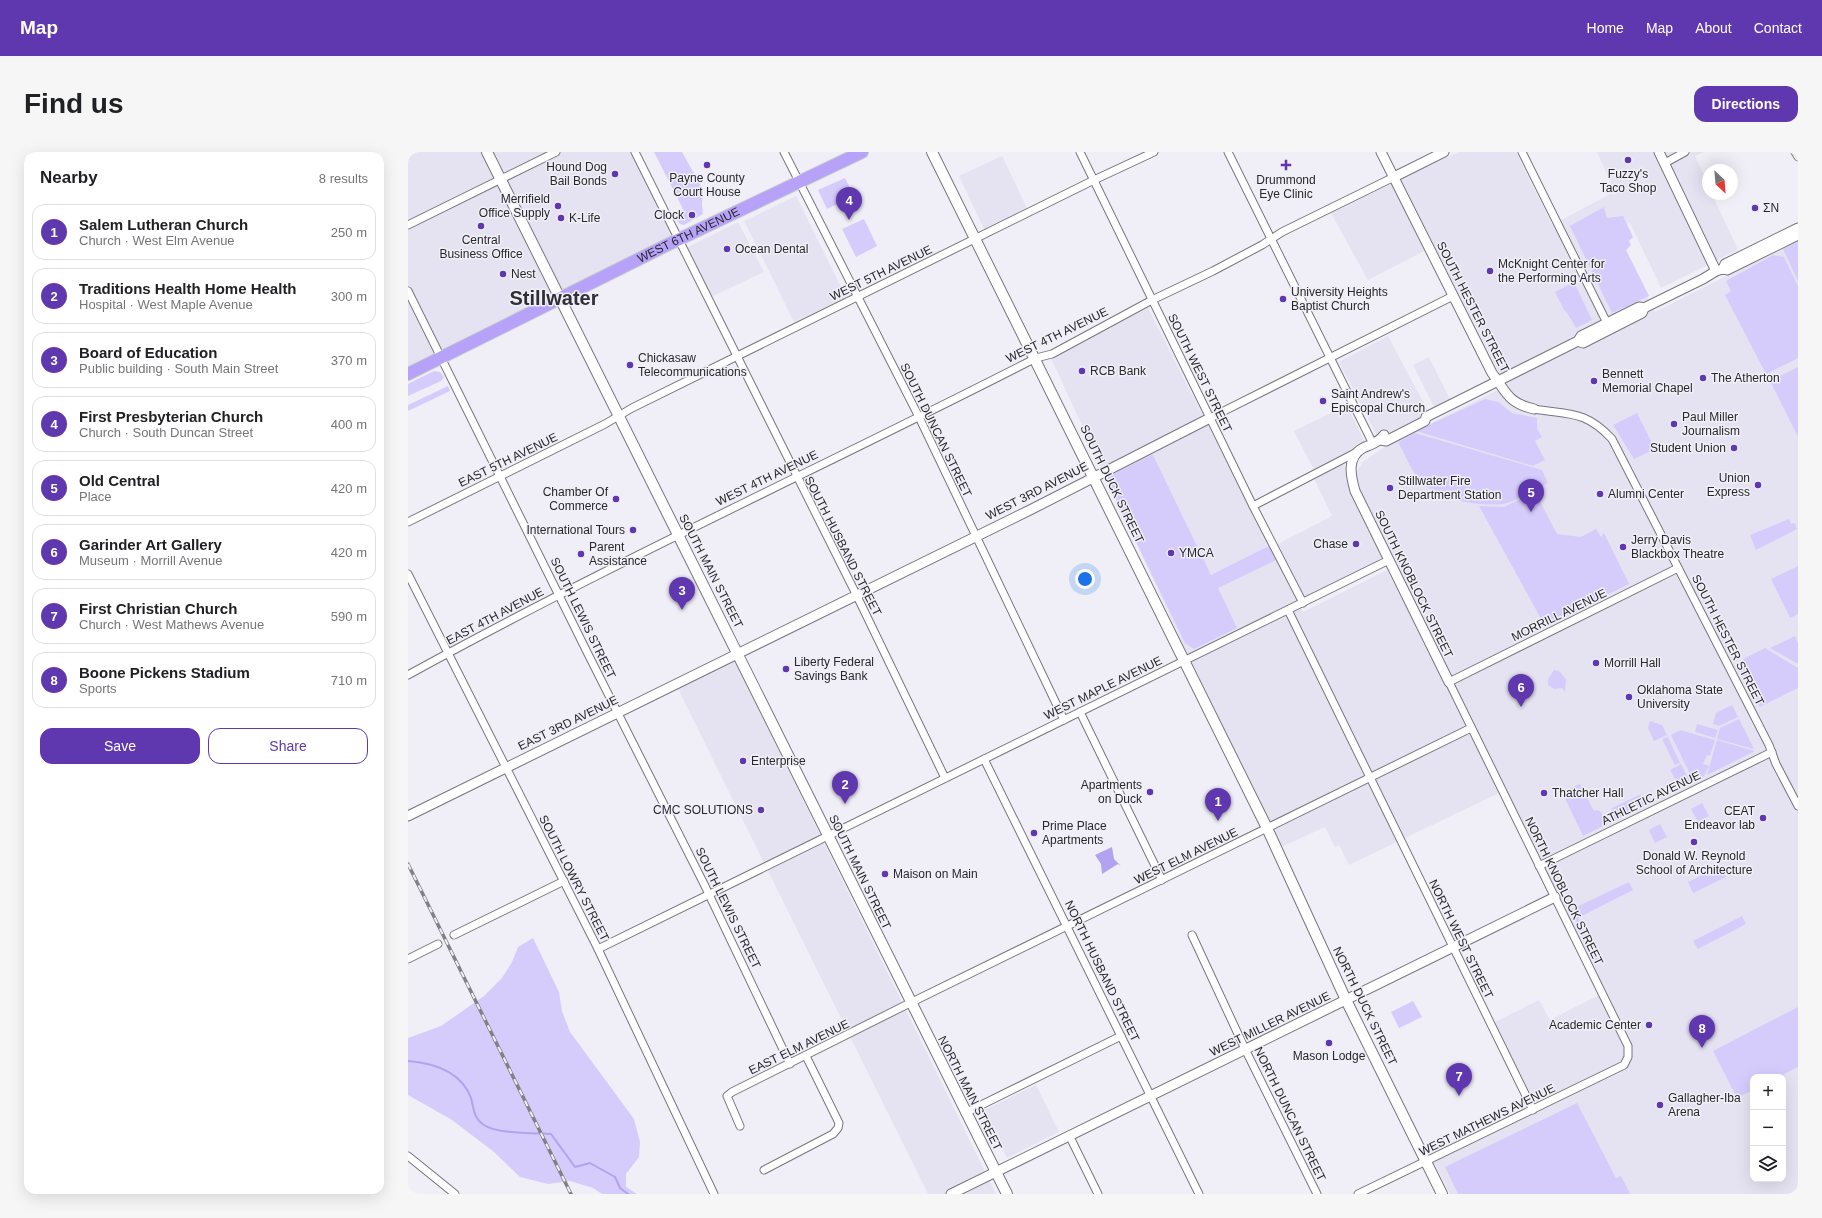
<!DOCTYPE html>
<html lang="en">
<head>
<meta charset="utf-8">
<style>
	:root { --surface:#fff; --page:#f6f6f6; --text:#202124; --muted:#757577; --line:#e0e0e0; --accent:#5f37af }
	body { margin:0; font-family:Helvetica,sans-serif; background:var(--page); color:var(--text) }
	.controls { position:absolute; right:12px; bottom:12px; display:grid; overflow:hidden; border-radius:8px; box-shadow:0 4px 16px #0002 }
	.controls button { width:36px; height:36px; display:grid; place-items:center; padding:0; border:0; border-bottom:1px solid var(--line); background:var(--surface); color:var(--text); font:20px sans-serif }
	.compass { position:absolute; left:1294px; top:12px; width:36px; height:36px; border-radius:50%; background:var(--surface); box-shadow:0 4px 16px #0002; rotate:154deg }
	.you { position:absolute; left:677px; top:427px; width:14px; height:14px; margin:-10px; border:3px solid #fff; border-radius:50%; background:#1a73e8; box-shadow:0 0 0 6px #1a73e833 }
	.badge { display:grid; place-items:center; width:26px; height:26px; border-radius:50%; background:var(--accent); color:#fff; font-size:13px; font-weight:700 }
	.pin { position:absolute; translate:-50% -33px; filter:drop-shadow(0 1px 2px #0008) }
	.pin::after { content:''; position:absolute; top:21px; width:14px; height:12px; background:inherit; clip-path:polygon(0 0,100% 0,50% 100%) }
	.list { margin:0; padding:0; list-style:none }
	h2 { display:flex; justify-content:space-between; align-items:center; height:52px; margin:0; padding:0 16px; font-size:17px }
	h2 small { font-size:13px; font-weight:400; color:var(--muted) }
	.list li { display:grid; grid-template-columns:26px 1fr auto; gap:12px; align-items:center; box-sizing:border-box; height:56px; margin:0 8px 8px; padding:0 8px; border:1px solid var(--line); border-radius:12px }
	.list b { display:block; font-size:15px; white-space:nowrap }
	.list p { margin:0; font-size:13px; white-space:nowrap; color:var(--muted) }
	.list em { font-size:13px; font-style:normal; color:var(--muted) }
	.actions { display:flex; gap:8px; padding:12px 16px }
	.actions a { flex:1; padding:9px 0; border:1px solid var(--accent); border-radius:12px; text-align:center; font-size:14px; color:var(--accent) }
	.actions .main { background:var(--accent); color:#fff }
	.icon { flex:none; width:22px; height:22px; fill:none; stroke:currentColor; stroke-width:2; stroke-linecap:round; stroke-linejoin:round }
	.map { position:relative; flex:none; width:1390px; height:1042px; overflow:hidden; border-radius:12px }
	header { display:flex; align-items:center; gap:24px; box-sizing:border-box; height:56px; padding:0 20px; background:var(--accent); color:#fff }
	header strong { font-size:19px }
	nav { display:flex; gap:22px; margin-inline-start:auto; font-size:14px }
	.intro { display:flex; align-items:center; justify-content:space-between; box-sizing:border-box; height:96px; padding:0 24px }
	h1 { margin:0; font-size:28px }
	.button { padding:10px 18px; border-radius:12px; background:var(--accent); color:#fff; font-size:14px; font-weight:700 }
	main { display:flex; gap:24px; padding:0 24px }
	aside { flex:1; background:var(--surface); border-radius:12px; box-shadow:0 4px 16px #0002 }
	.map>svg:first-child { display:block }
	.built { fill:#e5e3f2; fill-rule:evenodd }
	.green { fill:#d5ccfb }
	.water { fill:#b3a2f0 }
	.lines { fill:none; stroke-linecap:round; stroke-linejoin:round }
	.stream { stroke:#b3a2f0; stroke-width:2 }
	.minor-casing { stroke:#77767d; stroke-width:9 }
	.tertiary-casing { stroke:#77767d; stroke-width:11 }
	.secondary-casing { stroke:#77767d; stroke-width:12 }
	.trunk-casing { stroke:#cbcbcc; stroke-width:14 }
	.minor { stroke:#fff; stroke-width:7 }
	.tertiary { stroke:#fff; stroke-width:9 }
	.secondary { stroke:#fff; stroke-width:10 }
	.trunk { stroke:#b7a2fa; stroke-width:12 }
	.rail-casing { stroke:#818085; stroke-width:3.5 }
	.rail { stroke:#f0eff7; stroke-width:2; stroke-dasharray:6; stroke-linecap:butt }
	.poi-dot { fill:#5f37af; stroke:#f0eff7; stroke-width:1.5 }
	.labels { text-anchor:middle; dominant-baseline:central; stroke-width:3; stroke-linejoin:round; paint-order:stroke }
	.poi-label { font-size:12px; fill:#28282b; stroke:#f0eff7; text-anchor:start }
	.street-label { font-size:12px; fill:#28282b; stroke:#f0eff7 }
	.town-label { font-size:20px; font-weight:bold; fill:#302f35; stroke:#f0eff7 }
</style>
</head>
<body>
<header>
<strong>Map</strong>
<nav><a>Home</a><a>Map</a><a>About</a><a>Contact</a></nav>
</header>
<div class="intro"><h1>Find us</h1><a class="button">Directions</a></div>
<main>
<aside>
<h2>Nearby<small>8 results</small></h2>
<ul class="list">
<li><span class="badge">1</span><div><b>Salem Lutheran Church</b><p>Church · West Elm Avenue</p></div><em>250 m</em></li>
<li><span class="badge">2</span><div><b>Traditions Health Home Health</b><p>Hospital · West Maple Avenue</p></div><em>300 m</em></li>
<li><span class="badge">3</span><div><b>Board of Education</b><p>Public building · South Main Street</p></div><em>370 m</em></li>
<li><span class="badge">4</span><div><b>First Presbyterian Church</b><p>Church · South Duncan Street</p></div><em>400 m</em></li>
<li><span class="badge">5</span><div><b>Old Central</b><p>Place</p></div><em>420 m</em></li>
<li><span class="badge">6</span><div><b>Garinder Art Gallery</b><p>Museum · Morrill Avenue</p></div><em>420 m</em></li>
<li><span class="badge">7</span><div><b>First Christian Church</b><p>Church · West Mathews Avenue</p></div><em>590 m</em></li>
<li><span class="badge">8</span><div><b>Boone Pickens Stadium</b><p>Sports</p></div><em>710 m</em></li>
</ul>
<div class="actions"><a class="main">Save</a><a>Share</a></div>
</aside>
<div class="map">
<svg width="1390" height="1042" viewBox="0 0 1390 1042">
	<rect width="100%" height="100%" fill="#f0eff7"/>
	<!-- built -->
	<g class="built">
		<path d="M0 0H228L272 88 0 222Z"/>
		<path d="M1051 0H1108L1144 73 1204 41 1205 43 1208 42 1189 0H1296L1287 4 1300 32V42H1304L1330 98 1253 136 1222 71 1219 72 1213 91 1247 160 1390 88V1042H1042L1022 1002 1123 954 1083 872 1131 848 1142 868 1193 842 947 329 949 319 955 310 984 290 1098 234 992 27ZM1345 925H1375V1027H1345Z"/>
		<path d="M594 4 619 56 576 77 551 24Z"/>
		<path d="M985 31 1020 97 960 128 923 61Z"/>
		<path d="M388 44 438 145 386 170 336 69Z"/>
		<path d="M330 70 356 120 301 146 278 96Z"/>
		<path d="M740 156 895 460 979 418 1095 639 941 713 931 693 927 695 917 675 869 697 643 206Z"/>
		<path d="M980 184 1021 261 970 286 931 210Z"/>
		<path d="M1021 205 1043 249 1027 257 1005 213Z"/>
		<path d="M939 253 957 291 906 318 886 279Z"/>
		<path d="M934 310 981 408 895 451 866 394 924 364 905 324Z"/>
		<path d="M325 505 588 1042H520L268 533Z"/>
		<path d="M628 933 651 980 599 1006 576 958Z"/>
	</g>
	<!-- green -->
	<g class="green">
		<path d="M246 0H274L295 38 294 52 295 62 276 73 272 72 268 67 275 57Z"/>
		<path d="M437 26 446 44 419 57 410 38Z"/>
		<path d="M1196 55 1199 66 1215 64 1225 85 1221 89 1223 93 1218 98 1241 144 1204 161 1162 74Z"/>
		<path d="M456 67 469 94 448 105 434 77Z"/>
		<path d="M1390 90V129L1375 97Z"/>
		<path d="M1365 103 1376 105 1390 134V206L1358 222 1317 143 1323 139 1318 129Z"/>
		<path d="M1166 130 1184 168 1168 176 1158 159 1157 160 1147 140Z"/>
		<path d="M1390 215V285L1362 229Z"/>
		<path d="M26 219 32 220 36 225 33 229 0 244V232Z"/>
		<path d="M40 234 42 239 0 259V253Z"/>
		<path d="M1077 247 1090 250 1104 261 1129 266V277L1134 285 1127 289 1137 308 1125 314 1008 279Z"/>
		<path d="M1229 261 1247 297 1226 307 1205 273Z"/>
		<path d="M1007 281 1134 318 1140 331C1128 337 1107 350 1095 352 1071 355 1024 347 1009 325 1002 315 996 301 990 290Z"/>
		<path d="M743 303H745L803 423 861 394 868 408 810 436 829 476 786 497 777 491 700 332 699 328 701 324Z"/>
		<path d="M1127 340 1149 382 1173 385 1188 377 1193 385 1196 381 1221 432 1137 474 1071 354 1096 355Z"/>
		<path d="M1381 367 1383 372 1387 371 1389 377 1348 398 1342 383Z"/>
		<path d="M1390 414V462L1382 466 1363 427Z"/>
		<path d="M1387 484 1390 491V512L1362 496Z"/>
		<path d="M1357 496 1390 516V536L1352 555 1331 517 1338 514 1335 507Z"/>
		<path d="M1146 518 1151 519 1158 527 1157 540 1154 536 1146 537 1140 533V527Z"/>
		<path d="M1324 553 1330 565 1311 574 1305 572 1308 561Z"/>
		<path d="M1331 567 1346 597 1309 587 1312 576Z"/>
		<path d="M1242 569 1254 573 1259 583 1246 589 1240 576Z"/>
		<path d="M1289 572 1310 578 1307 586 1287 580Z"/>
		<path d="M1272 578 1307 588 1302 604 1299 603 1295 612 1301 614 1296 624 1286 630 1263 583Z"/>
		<path d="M1260 585 1272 611 1267 613 1254 587Z"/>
		<path d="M1309 588 1347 599 1299 623Z"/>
		<path d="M1273 612 1283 631 1272 636 1262 618Z"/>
		<path d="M1172 632 1186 659 1189 658 1193 660 1198 671 1197 673 1175 684 1154 640Z"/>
		<path d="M1231 643 1234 644 1237 653 1208 668 1203 661 1204 656Z"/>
		<path d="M1294 651 1301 664 1290 670 1283 657Z"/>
		<path d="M1252 672 1259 685 1247 691 1241 678Z"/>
		<path d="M1313 714 1318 725 1285 741 1280 730Z"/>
		<path d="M1221 730 1225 738 1170 766 1191 808 1187 810 1162 758Z"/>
		<path d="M1334 764 1338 772 1290 797 1285 789Z"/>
		<path d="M125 786 151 840 154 859 162 880 226 967 232 990 231 1005 218 1022V1035L229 1042H194L185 1036 162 1029 140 1032 112 1025 86 1000 44 968 0 943V886L33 874 76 844 94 826 104 810 110 795Z"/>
		<path d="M1005 849 1014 865 991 876 983 860Z"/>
		<path d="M1390 855V915L1370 925H1345V938L1329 946 1305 899Z"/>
		<path d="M1169 951 1208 1026 1213 1024 1222 1042H1050L1037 1015Z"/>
	</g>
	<!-- water -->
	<path class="water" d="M704 695 706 707 713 714 710 712 694 722 693 712 687 703Z"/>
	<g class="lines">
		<!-- stream -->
		<path class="stream" d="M0 909C25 911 53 919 63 946 66 956 65 966 76 973 89 982 126 981 143 982L167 1015 182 1011 207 1025 212 1036 220 1042"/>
		<defs>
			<g id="minor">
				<path d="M227 0 448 442 537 626"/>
				<path d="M376 0 511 265 656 568"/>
				<path d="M672 0 845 354 895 451"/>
				<path d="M820 0 965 292"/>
				<path d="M1114 0 1199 171"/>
				<path d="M1387 0 1390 5"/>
				<path d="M1257 11 1277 0"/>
				<path d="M0 73 148 0"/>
				<path d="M0 139 180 502 296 732 382 912"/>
				<path d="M1126 257C1161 263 1177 258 1204 287L1361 593 1368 612 1390 654"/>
				<path d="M802 266 1045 144"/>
				<path d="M845 354 949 300"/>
				<path d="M0 370 197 272 224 256 686 28 746 0"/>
				<path d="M0 422 190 797 306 1042"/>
				<path d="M880 458 1125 958"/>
				<path d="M0 523C205 410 419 313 628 206L644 202 744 148 805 119 854 93 874 80 986 25"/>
				<path d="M672 560 754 728"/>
				<path d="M576 607 791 1042"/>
				<path d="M1131 714 1364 600"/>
				<path d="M46 783 156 729"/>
				<path d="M784 783 837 897 909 1042"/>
				<path d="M190 797 981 408"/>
				<path d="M0 807 30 792"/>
				<path d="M557 961 713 884"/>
				<path d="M332 974 319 944 324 940 502 851 1063 576"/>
				<path d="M661 983 690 1042"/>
				<path d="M0 1004 47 1042"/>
				<path d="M356 1018 425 982 430 976 431 971 398 904"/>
				<path d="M950 1042 1216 913 1220 905V894L1041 530 1270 416"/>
			</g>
			<g id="tertiary">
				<path d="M973 0 1084 221C1099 241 1100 251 1126 257"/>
				<path d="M1251 0 1308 119"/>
				<path d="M986 25 1036 0"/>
				<path d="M1315 117 1317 112 1390 76"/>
				<path d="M1170 189 1175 191 1234 161 1236 156"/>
				<path d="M976 283C971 290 964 292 955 296 938 305 943 325 947 339L1041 530"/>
				<path d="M973 288 978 289 1017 269 1018 265 1170 189 1173 184 1231 155 1236 156 1295 127 1308 119 1315 117 1319 118 1390 83"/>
				<path d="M0 664 624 357 802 266"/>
				<path d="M543 1042 1147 745"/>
			</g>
			<g id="secondary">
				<path d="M79 0 599 1042"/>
				<path d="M524 0 859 676 938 848 1034 1042"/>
			</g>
			<g id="trunk">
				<path id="s1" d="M0 222 259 93 454 0"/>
			</g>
		</defs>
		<!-- minor casing -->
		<use href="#minor" class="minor-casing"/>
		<!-- tertiary casing -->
		<use href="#tertiary" class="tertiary-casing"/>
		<!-- secondary casing -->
		<use href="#secondary" class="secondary-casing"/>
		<!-- trunk casing -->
		<use href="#trunk" class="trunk-casing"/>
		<!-- minor -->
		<use href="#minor" class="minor"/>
		<!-- tertiary -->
		<use href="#tertiary" class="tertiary"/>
		<!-- secondary -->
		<use href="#secondary" class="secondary"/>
		<!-- trunk -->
		<use href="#trunk" class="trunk"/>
		<defs>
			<path id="rail" d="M0 712 163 1042"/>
		</defs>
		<!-- rail casing -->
		<use href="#rail" class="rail-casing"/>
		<!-- rail -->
		<use href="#rail" class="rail"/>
	</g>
	<!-- markers -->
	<g class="poi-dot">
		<circle cx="1220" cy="8" r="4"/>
		<circle cx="299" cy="13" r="4"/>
		<path d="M876 7h4v4h4v4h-4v4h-4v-4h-4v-4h4z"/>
		<circle cx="207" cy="22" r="4"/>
		<circle cx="150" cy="54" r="4"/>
		<circle cx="1347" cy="56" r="4"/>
		<circle cx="284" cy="63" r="4"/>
		<circle cx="153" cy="66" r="4"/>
		<circle cx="73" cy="74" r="4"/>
		<circle cx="319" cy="97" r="4"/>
		<circle cx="1082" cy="119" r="4"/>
		<circle cx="95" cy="122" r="4"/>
		<circle cx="875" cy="147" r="4"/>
		<circle cx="222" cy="213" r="4"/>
		<circle cx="674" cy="219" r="4"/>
		<circle cx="1295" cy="226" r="4"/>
		<circle cx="1186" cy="229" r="4"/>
		<circle cx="915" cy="249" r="4"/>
		<circle cx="1266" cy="272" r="4"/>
		<circle cx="1326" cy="296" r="4"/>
		<circle cx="1350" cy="333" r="4"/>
		<circle cx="982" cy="336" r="4"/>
		<circle cx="1192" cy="342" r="4"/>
		<circle cx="208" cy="347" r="4"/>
		<circle cx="225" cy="378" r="4"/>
		<circle cx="948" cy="392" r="4"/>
		<circle cx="1215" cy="395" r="4"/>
		<circle cx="763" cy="401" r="4"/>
		<circle cx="173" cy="402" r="4"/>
		<circle cx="1188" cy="511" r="4"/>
		<circle cx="378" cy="517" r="4"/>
		<circle cx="1221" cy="545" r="4"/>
		<circle cx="335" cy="609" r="4"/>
		<circle cx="742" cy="640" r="4"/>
		<circle cx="1136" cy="641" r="4"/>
		<circle cx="353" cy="658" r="4"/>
		<circle cx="1355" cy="666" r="4"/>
		<circle cx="626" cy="681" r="4"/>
		<circle cx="1286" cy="690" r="4"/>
		<circle cx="477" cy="722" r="4"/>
		<circle cx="1241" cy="873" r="4"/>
		<circle cx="921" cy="891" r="4"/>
		<circle cx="1252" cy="953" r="4"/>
	</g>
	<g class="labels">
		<!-- poi labels -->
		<g class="poi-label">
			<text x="199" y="15" text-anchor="end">Hound Dog<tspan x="199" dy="14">Bail Bonds</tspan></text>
			<text x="1220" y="22" text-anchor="middle">Fuzzy's<tspan x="1220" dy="14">Taco Shop</tspan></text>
			<text x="299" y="26" text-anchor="middle">Payne County<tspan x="299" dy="14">Court House</tspan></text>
			<text x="878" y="28" text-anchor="middle">Drummond<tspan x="878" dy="14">Eye Clinic</tspan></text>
			<text x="142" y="47" text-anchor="end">Merrifield<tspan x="142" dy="14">Office Supply</tspan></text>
			<text x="1355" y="56">ΣN</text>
			<text x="276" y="63" text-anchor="end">Clock</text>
			<text x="161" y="66">K-Life</text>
			<text x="73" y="88" text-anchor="middle">Central<tspan x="73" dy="14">Business Office</tspan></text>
			<text x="327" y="97">Ocean Dental</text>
			<text x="1090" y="112">McKnight Center for<tspan x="1090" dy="14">the Performing Arts</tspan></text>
			<text x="103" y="122">Nest</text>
			<text x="883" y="140">University Heights<tspan x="883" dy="14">Baptist Church</tspan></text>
			<text x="230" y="206">Chickasaw<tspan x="230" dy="14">Telecommunications</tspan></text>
			<text x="682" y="219">RCB Bank</text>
			<text x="1194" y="222">Bennett<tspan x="1194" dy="14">Memorial Chapel</tspan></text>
			<text x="1303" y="226">The Atherton</text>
			<text x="923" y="242">Saint Andrew's<tspan x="923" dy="14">Episcopal Church</tspan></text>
			<text x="1274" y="265">Paul Miller<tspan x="1274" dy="14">Journalism</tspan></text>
			<text x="1318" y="296" text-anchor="end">Student Union</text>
			<text x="1342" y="326" text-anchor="end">Union<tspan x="1342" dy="14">Express</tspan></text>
			<text x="990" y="329">Stillwater Fire<tspan x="990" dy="14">Department Station</tspan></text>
			<text x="200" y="340" text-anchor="end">Chamber Of<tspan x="200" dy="14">Commerce</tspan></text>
			<text x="1200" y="342">Alumni Center</text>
			<text x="217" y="378" text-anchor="end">International Tours</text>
			<text x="1223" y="388">Jerry Davis<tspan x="1223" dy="14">Blackbox Theatre</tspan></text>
			<text x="940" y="392" text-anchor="end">Chase</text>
			<text x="181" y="395">Parent<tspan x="181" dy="14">Assistance</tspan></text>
			<text x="771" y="401">YMCA</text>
			<text x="386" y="510">Liberty Federal<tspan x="386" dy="14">Savings Bank</tspan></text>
			<text x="1196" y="511">Morrill Hall</text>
			<text x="1229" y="538">Oklahoma State<tspan x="1229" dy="14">University</tspan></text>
			<text x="343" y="609">Enterprise</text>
			<text x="734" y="633" text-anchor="end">Apartments<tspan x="734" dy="14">on Duck</tspan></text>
			<text x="1144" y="641">Thatcher Hall</text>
			<text x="345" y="658" text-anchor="end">CMC SOLUTIONS</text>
			<text x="1347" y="659" text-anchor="end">CEAT<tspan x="1347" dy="14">Endeavor lab</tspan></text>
			<text x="634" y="674">Prime Place<tspan x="634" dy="14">Apartments</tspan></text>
			<text x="1286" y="704" text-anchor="middle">Donald W. Reynold<tspan x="1286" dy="14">School of Architecture</tspan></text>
			<text x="485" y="722">Maison on Main</text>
			<text x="1233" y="873" text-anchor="end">Academic Center</text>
			<text x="921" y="904" text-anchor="middle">Mason Lodge</text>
			<text x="1260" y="946">Gallagher-Iba<tspan x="1260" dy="14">Arena</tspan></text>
		</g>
		<!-- street labels -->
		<g class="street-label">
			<text stroke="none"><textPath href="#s1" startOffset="313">WEST 6TH AVENUE</textPath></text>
			<text transform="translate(473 121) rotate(-26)">WEST 5TH AVENUE</text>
			<text transform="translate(1065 155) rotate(63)">SOUTH HESTER STREET</text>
			<text transform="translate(649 183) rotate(-26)">WEST 4TH AVENUE</text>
			<text transform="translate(792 221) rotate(64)">SOUTH WEST STREET</text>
			<text transform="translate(528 278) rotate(64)">SOUTH DUNCAN STREET</text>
			<text transform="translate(100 308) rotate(-26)">EAST 5TH AVENUE</text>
			<text transform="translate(359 326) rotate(-26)">WEST 4TH AVENUE</text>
			<text transform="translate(704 332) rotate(64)">SOUTH DUCK STREET</text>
			<text transform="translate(629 339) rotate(-27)">WEST 3RD AVENUE</text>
			<text transform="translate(435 394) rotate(63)">SOUTH HUSBAND STREET</text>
			<text transform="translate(303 419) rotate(63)">SOUTH MAIN STREET</text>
			<text transform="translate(1006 432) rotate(64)">SOUTH KNOBLOCK STREET</text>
			<text transform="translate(1151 463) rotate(-26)">MORRILL AVENUE</text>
			<text transform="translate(87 464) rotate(-28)">EAST 4TH AVENUE</text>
			<text transform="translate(175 466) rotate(64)">SOUTH LEWIS STREET</text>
			<text transform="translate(1320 488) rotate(63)">SOUTH HESTER STREET</text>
			<text transform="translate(695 536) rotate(-26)">WEST MAPLE AVENUE</text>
			<text transform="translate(160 571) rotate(-26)">EAST 3RD AVENUE</text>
			<text transform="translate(1243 646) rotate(-26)">ATHLETIC AVENUE</text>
			<text transform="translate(778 704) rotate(-26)">WEST ELM AVENUE</text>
			<text transform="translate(452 720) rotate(64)">SOUTH MAIN STREET</text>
			<text transform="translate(166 726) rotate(63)">SOUTH LOWRY STREET</text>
			<text transform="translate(1156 739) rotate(64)">NORTH KNOBLOCK STREET</text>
			<text transform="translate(320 756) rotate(64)">SOUTH LEWIS STREET</text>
			<text transform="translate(1053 787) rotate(64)">NORTH WEST STREET</text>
			<text transform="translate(694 819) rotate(64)">NORTH HUSBAND STREET</text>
			<text transform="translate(957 854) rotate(64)">NORTH DUCK STREET</text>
			<text transform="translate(862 872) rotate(-26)">WEST MILLER AVENUE</text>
			<text transform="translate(391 895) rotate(-26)">EAST ELM AVENUE</text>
			<text transform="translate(562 941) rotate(63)">NORTH MAIN STREET</text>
			<text transform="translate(882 962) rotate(64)">NORTH DUNCAN STREET</text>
			<text transform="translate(1079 968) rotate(-26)">WEST MATHEWS AVENUE</text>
		</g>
		<!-- town labels -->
		<g class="town-label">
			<text x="146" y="146">Stillwater</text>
		</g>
	</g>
</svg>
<div class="controls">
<button>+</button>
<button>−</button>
<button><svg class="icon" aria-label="layers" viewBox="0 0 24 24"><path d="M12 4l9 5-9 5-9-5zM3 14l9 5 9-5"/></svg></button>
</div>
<svg class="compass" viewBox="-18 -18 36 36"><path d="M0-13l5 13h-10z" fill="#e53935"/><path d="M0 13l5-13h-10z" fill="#757577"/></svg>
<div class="you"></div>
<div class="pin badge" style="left:810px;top:669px">1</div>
<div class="pin badge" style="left:437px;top:652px">2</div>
<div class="pin badge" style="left:274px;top:458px">3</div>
<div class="pin badge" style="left:441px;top:68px">4</div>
<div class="pin badge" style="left:1123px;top:360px">5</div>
<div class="pin badge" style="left:1113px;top:555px">6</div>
<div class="pin badge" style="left:1051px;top:944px">7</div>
<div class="pin badge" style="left:1294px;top:896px">8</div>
</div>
</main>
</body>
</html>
